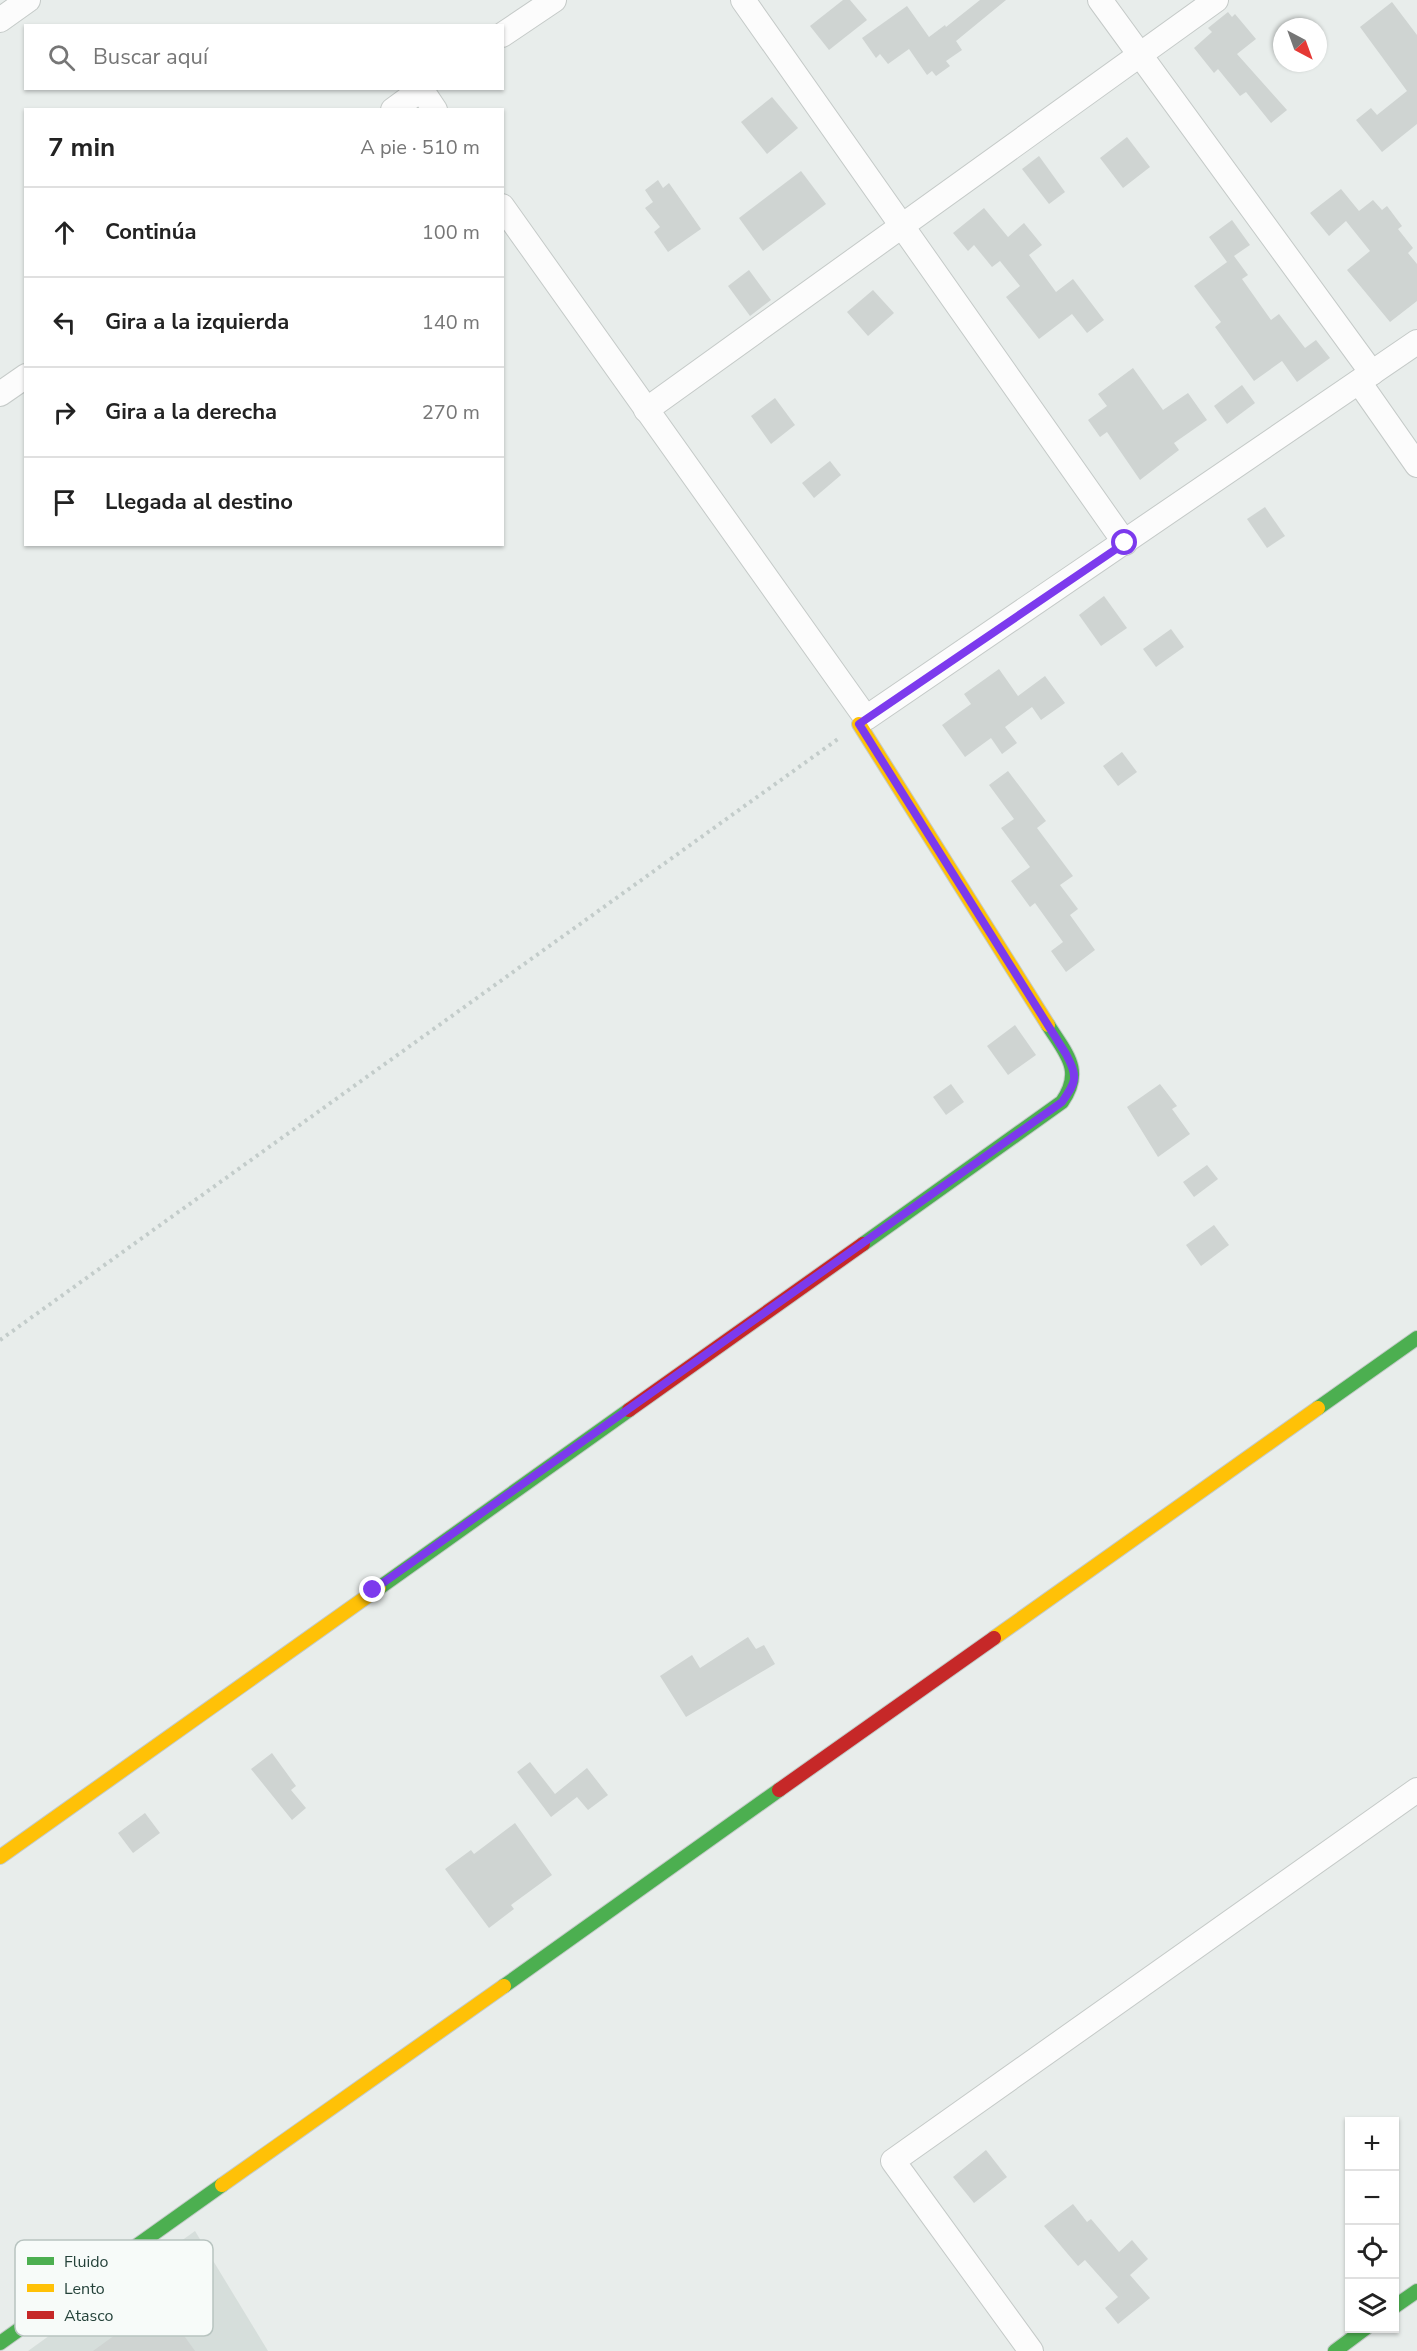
<!DOCTYPE html>
<html lang="es">
<head>
<meta charset="utf-8">
<style>
	:root { --surface:#fff; --page:#f2f2f2; --text:#222; --muted:#767676; --line:#e0e0e0 }
	body { margin:0; font-family:"Nunito Sans",sans-serif; background:var(--page); color:var(--text) }
	.controls { position:absolute; right:18px; bottom:18px; display:grid; overflow:hidden; border-radius:0px; box-shadow:0 2px 4px #0004 }
	.controls button { width:54px; height:54px; display:grid; place-items:center; padding:0; border:0; border-bottom:2px solid var(--line); background:var(--surface); color:var(--text); font:30px sans-serif }
	.compass { position:absolute; left:1273px; top:18px; width:54px; height:54px; border-radius:50%; background:var(--surface); box-shadow:0 2px 4px #0004; rotate:139deg }
	.stop { position:absolute; width:18px; height:18px; margin:-14px; border:4px solid #7c3aed; border-radius:50%; background:#fff }
	.stop.end { background:#7c3aed; border-color:#fff; box-shadow:0 2px 6px #0008 }
	.list { margin:0; padding:0; list-style:none }
	h2 { display:flex; justify-content:space-between; align-items:center; height:78px; margin:0; padding:0 24px; font-size:26px }
	h2 small { font-size:20px; font-weight:400; color:var(--muted) }
	.list li { display:grid; grid-template-columns:39px 1fr auto; gap:18px; align-items:center; box-sizing:border-box; height:90px; padding:0 24px; border-top:2px solid var(--line) }
	.list b { display:block; font-size:22px; white-space:nowrap }
	.list em { font-size:20px; font-style:normal; color:var(--muted) }
	.icon { flex:none; width:33px; height:33px; fill:none; stroke:currentColor; stroke-width:2; stroke-linecap:round; stroke-linejoin:round }
	.map { position:relative; flex:none; width:1417px; height:2351px; overflow:hidden }
	.search { position:absolute; background:var(--surface); box-shadow:0 2px 4px #0004; left:24px; top:24px; width:480px; height:66px; display:flex; align-items:center; gap:15px; box-sizing:border-box; padding:0 21px; border-radius:0px; color:var(--muted); font-size:22px }
	.panel { position:absolute; background:var(--surface); box-shadow:0 2px 4px #0004; left:24px; top:108px; width:480px; height:438px; border-radius:0px }
	.map>svg:first-child { display:block }
	.built { fill:#d6dedb }
	.building { fill:#cfd4d2 }
	.lines { fill:none; stroke-linecap:round; stroke-linejoin:round }
	.street-casing { stroke:#c5cac8; stroke-width:26 }
	.fast-casing { stroke:#c3cbc8; stroke-width:16 }
	.slow-casing { stroke:#c3cbc8; stroke-width:16 }
	.jam-casing { stroke:#c3cbc8; stroke-width:16 }
	.path { stroke:#c3ccca; stroke-width:4; stroke-dasharray:3 4.5; stroke-linecap:butt }
	.street { stroke:#fcfcfc; stroke-width:24 }
	.fast { stroke:#4caf50; stroke-width:14 }
	.slow { stroke:#ffc107; stroke-width:14 }
	.jam { stroke:#c62828; stroke-width:14 }
	.route { stroke:#7c3aed; stroke-width:8 }
	.key { fill:#f7fbf9; stroke:#b8c4c0; stroke-width:1.5 }
	.key-label { font-size:16px; fill:#24423a }
</style>
</head>
<body>
<div class="map">
<svg width="1417" height="2351" viewBox="0 0 1417 2351">
	<rect width="100%" height="100%" fill="#e8edeb"/>
	<!-- built -->
	<path class="built" d="M195 2231 268 2351H28Z"/>
	<!-- building -->
	<g class="building">
		<path d="M843 0H850L867 20 829 50 810 26Z"/>
		<path d="M980 0H1006L956 41 962 50 946 61 950 66 936 76 932 71 927 75 909 49 888 64 880 54 876 58 862 38 907 6 929 37 945 25 946 27Z"/>
		<path d="M1392 2 1417 35V124L1382 152 1356 120 1371 108 1377 115 1407 91 1360 27Z"/>
		<path d="M1228 12 1232 17 1235 14 1256 39 1237 54 1287 110 1271 123 1246 92 1240 96 1218 69 1214 73 1194 48 1212 32 1208 28Z"/>
		<path d="M772 97 798 128 767 154 741 122Z"/>
		<path d="M1127 137 1150 167 1123 188 1100 158Z"/>
		<path d="M1039 156 1065 192 1049 204 1022 169Z"/>
		<path d="M801 171 826 204 763 251 739 218Z"/>
		<path d="M658 180 663 188 669 183 701 229 668 252 654 232 660 227 645 208 653 202 645 190Z"/>
		<path d="M1341 189 1359 211 1373 200 1382 210 1387 206 1402 226 1398 229 1413 248 1408 253 1417 264V301L1390 322 1347 270 1370 251 1346 221 1329 236 1310 213Z"/>
		<path d="M984 208 1008 237 1024 223 1042 245 1029 255 1056 292 1073 279 1104 320 1087 333 1072 314 1039 339 1006 297 1020 286 1000 261 992 267 974 245 968 251 953 233Z"/>
		<path d="M1232 220 1250 245 1234 256 1248 275 1242 279 1271 320 1279 314 1305 348 1316 340 1330 358 1297 382 1282 361 1254 381 1215 327 1221 322 1194 286 1234 257 1227 262 1209 237Z"/>
		<path d="M749 270 771 300 750 316 728 286Z"/>
		<path d="M873 290 894 313 868 336 847 312Z"/>
		<path d="M1133 368 1163 410 1188 393 1207 420 1174 443 1179 450 1140 480 1107 432 1100 437 1088 420 1107 406 1098 394Z"/>
		<path d="M1242 385 1255 403 1227 424 1214 406Z"/>
		<path d="M775 398 795 425 771 444 751 416Z"/>
		<path d="M830 461 841 475 814 498 802 483Z"/>
		<path d="M1265 507 1285 536 1267 548 1247 519Z"/>
		<path d="M1104 596 1127 628 1101 646 1079 615Z"/>
		<path d="M1171 629 1184 647 1156 667 1143 649Z"/>
		<path d="M999 669 1018 696 1045 676 1065 703 1041 720 1032 707 1005 727 1017 743 1002 754 991 738 965 757 942 725 971 704 964 694Z"/>
		<path d="M1122 752 1137 772 1118 786 1103 766Z"/>
		<path d="M1008 771 1046 821 1037 828 1073 876 1060 885 1078 909 1070 915 1095 950 1066 972 1051 951 1063 942 1035 903 1030 907 1011 881 1030 867 1001 828 1014 819 989 785Z"/>
		<path d="M1015 1025 1036 1055 1008 1075 987 1046Z"/>
		<path d="M951 1084 964 1102 946 1115 933 1097Z"/>
		<path d="M1160 1084 1177 1106 1172 1109 1190 1134 1158 1157 1127 1107Z"/>
		<path d="M1207 1165 1218 1179 1194 1197 1183 1182Z"/>
		<path d="M1214 1225 1229 1245 1201 1266 1186 1245Z"/>
		<path d="M748 1637 756 1649 764 1645 775 1664 686 1717 660 1676 692 1655 700 1668Z"/>
		<path d="M272 1753 296 1786 291 1790 306 1808 292 1820 251 1769Z"/>
		<path d="M530 1762 555 1794 587 1768 608 1795 588 1810 577 1797 551 1817 517 1772Z"/>
		<path d="M145 1813 160 1833 133 1853 118 1833Z"/>
		<path d="M515 1823 552 1875 511 1905 514 1909 489 1928 445 1869 471 1850 474 1854Z"/>
		<path d="M986 2150 1007 2177 974 2203 953 2177Z"/>
		<path d="M1073 2204 1087 2222 1091 2219 1119 2252 1132 2240 1148 2259 1130 2275 1150 2298 1118 2324 1105 2308 1118 2297 1085 2260 1078 2266 1044 2226Z"/>
		<path d="M155 2306 165 2319 170 2316 195 2351H93Z"/>
	</g>
	<g class="lines">
		<defs>
			<g id="street">
				<path d="M743 0 1125 543"/>
				<path d="M1100 0 1372 373"/>
				<path d="M0 20 28 0"/>
				<path d="M502 35 554 0"/>
				<path d="M421 89 435 110"/>
				<path d="M393 110 423 88"/>
				<path d="M502 206 866 718 1417 342"/>
				<path d="M1359 382 1417 465"/>
				<path d="M0 394 26 376"/>
				<path d="M646 410 1216 0"/>
				<path d="M1031 2351 893 2161 1417 1790"/>
			</g>
			<g id="fast">
				<path d="M863 1244 1062 1102C1084 1070 1066 1054 1048 1025"/>
				<path d="M1318 1408 1417 1338"/>
				<path d="M379 1588 629 1410"/>
				<path d="M504 1986 779 1790"/>
				<path d="M1394 2307 1417 2291"/>
				<path d="M0 2343 222 2185"/>
				<path d="M1335 2351 1366 2328"/>
			</g>
			<g id="slow">
				<path d="M859 724 1048 1025"/>
				<path d="M994 1638 1318 1408"/>
				<path d="M0 1857 379 1588"/>
				<path d="M222 2185 504 1986"/>
			</g>
			<g id="jam">
				<path d="M629 1410 863 1244"/>
				<path d="M779 1790 994 1638"/>
			</g>
		</defs>
		<!-- street casing -->
		<use href="#street" class="street-casing"/>
		<!-- fast casing -->
		<use href="#fast" class="fast-casing"/>
		<!-- slow casing -->
		<use href="#slow" class="slow-casing"/>
		<!-- jam casing -->
		<use href="#jam" class="jam-casing"/>
		<!-- path -->
		<path class="path" d="M0 1340 838 739"/>
		<!-- street -->
		<use href="#street" class="street"/>
		<!-- fast -->
		<use href="#fast" class="fast"/>
		<!-- slow -->
		<use href="#slow" class="slow"/>
		<!-- jam -->
		<use href="#jam" class="jam"/>
	</g>
	<g class="lines">
		<!-- route -->
		<path class="route" d="M373 1590 1062 1102C1077 1081 1078 1077 1066 1054L859 724 1125 543"/>
	</g>
	<!-- legend -->
	<rect x="15" y="2240" width="198" height="96" rx="9" class="key"/>
	<rect x="27" y="2257" width="27" height="8" fill="#4caf50"/>
	<rect x="27" y="2284" width="27" height="8" fill="#ffc107"/>
	<rect x="27" y="2311" width="27" height="8" fill="#c62828"/>
	<g class="key-label">
		<text x="64" y="2267">Fluido</text>
		<text x="64" y="2294">Lento</text>
		<text x="64" y="2321">Atasco</text>
	</g>
</svg>
<div class="controls">
<button>+</button>
<button>−</button>
<button><svg class="icon" aria-label="locate" viewBox="0 0 24 24"><circle cx="12" cy="12" r="6"/><path d="M12 2v4M12 18v4M2 12h4M18 12h4"/></svg></button>
<button><svg class="icon" aria-label="layers" viewBox="0 0 24 24"><path d="M12 4l9 5-9 5-9-5zM3 14l9 5 9-5"/></svg></button>
</div>
<svg class="compass" viewBox="-18 -18 36 36"><path d="M0-13l5 13h-10z" fill="#e53935"/><path d="M0 13l5-13h-10z" fill="#767676"/></svg>
<div class="stop" style="left:1125px;top:543px"></div>
<div class="stop end" style="left:373px;top:1590px"></div>
<div class="search"><svg class="icon" aria-label="search" viewBox="0 0 24 24"><circle cx="10" cy="10" r="6"/><path d="M15 15l6 6"/></svg>Buscar aquí</div>
<section class="panel">
<h2>7 min<small>A pie · 510 m</small></h2>
<ul class="list">
<li><svg class="icon" aria-label="ahead" viewBox="0 0 24 24"><path d="M12 20V5M6 11l6-6 6 6"/></svg><div><b>Continúa</b></div><em>100 m</em></li>
<li><svg class="icon" aria-label="left" viewBox="0 0 24 24"><path d="M17 20v-9H6M10 6l-5 5 5 5"/></svg><div><b>Gira a la izquierda</b></div><em>140 m</em></li>
<li><svg class="icon" aria-label="right" viewBox="0 0 24 24"><path d="M7 20v-9h11M14 6l5 5-5 5"/></svg><div><b>Gira a la derecha</b></div><em>270 m</em></li>
<li><svg class="icon" aria-label="arrive" viewBox="0 0 24 24"><path d="M6 21V4h12l-3 4 3 4H6"/></svg><div><b>Llegada al destino</b></div></li>
</ul>
</section>
</div>
</body>
</html>
